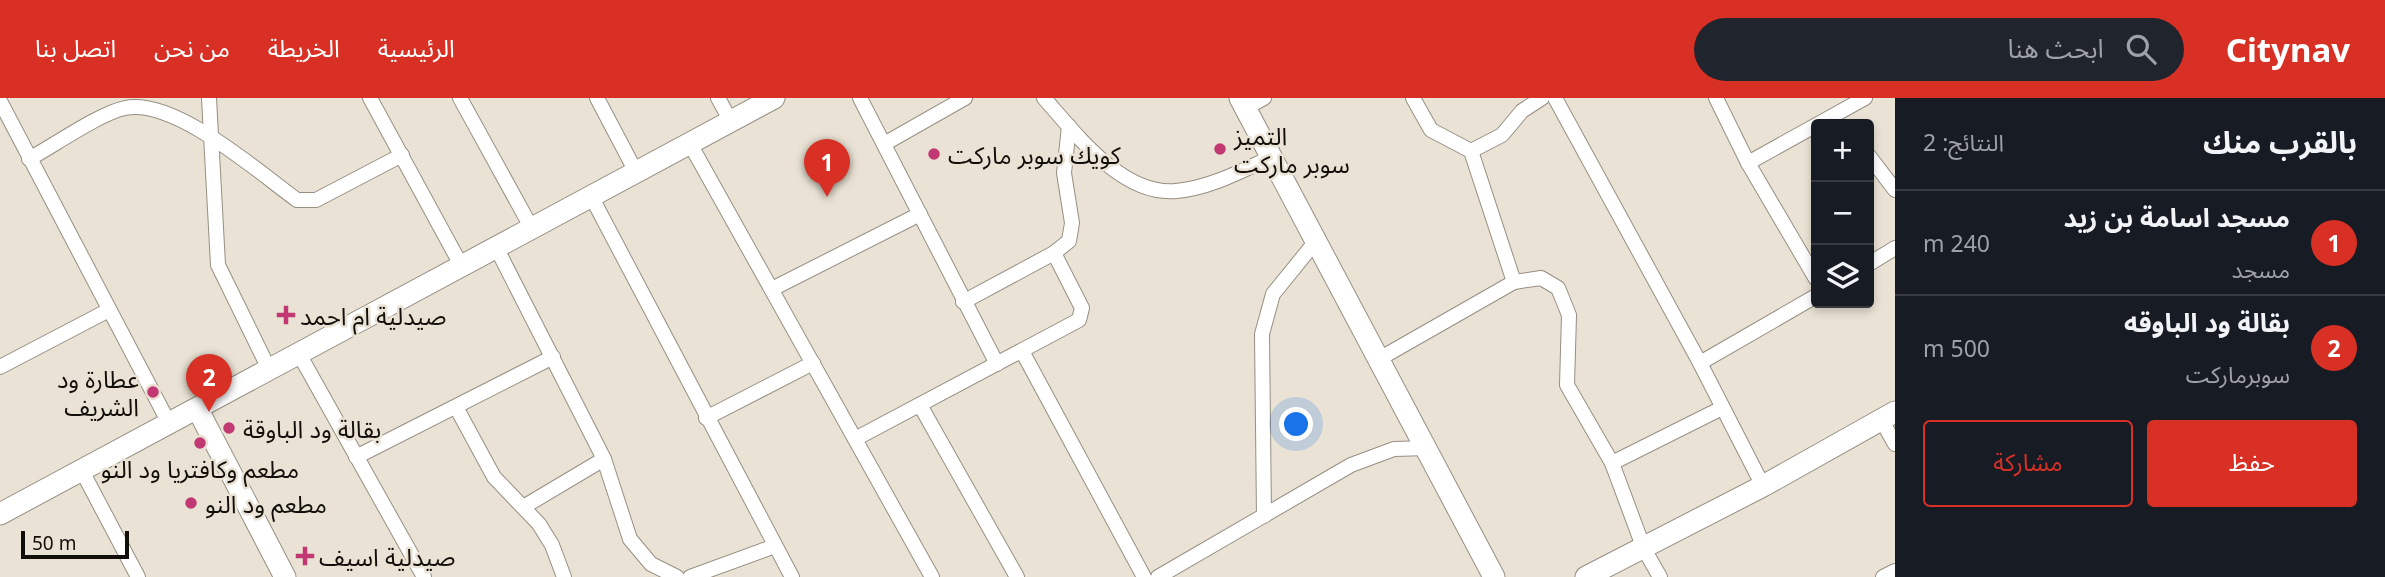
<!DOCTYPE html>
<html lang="ar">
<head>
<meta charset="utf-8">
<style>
	:root { --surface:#171b24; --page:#20242c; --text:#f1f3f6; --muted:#9ea1a6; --line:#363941; --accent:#d93025 }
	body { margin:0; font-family:"Noto Sans","Noto Sans Arabic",sans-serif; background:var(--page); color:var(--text); direction:rtl }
	.controls { position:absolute; right:21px; top:21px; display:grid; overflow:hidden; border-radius:7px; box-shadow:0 4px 10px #0003 }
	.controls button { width:63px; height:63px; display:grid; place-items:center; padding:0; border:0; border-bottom:2px solid var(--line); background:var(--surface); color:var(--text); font:35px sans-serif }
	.scale { position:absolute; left:21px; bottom:18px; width:108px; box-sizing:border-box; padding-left:7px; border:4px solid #120f0b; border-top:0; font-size:19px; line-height:24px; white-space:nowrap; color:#120f0b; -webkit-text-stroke:5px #eae3d5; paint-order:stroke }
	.you { position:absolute; left:1297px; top:327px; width:24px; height:24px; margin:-18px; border:5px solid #fff; border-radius:50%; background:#1a73e8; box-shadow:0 0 0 10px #1a73e833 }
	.badge { display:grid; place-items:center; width:46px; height:46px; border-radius:50%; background:var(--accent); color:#fff; font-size:23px; font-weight:700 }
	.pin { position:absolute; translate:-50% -58px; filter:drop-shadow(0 2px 4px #0008) }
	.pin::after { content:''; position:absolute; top:37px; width:24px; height:21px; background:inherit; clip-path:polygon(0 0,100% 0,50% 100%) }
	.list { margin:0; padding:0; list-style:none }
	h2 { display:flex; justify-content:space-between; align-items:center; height:91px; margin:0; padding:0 28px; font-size:30px }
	h2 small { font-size:23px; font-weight:400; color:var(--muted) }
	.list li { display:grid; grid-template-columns:46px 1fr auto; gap:21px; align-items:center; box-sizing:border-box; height:105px; padding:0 28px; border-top:2px solid var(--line) }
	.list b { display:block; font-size:26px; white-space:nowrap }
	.list p { margin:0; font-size:23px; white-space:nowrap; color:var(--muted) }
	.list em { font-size:23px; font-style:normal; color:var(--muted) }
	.actions { display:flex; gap:14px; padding:21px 28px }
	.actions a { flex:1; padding:16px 0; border:2px solid var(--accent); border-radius:7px; text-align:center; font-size:24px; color:var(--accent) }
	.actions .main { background:var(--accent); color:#fff }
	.icon { flex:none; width:38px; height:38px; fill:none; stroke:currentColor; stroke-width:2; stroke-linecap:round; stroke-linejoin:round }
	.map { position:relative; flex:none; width:1895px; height:479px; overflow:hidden; direction:ltr }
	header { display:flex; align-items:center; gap:42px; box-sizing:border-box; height:98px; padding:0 35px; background:var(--accent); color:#fff }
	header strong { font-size:33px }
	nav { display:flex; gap:38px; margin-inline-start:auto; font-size:24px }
	.search { width:490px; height:63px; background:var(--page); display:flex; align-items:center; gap:18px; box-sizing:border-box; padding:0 24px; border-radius:38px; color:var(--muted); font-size:26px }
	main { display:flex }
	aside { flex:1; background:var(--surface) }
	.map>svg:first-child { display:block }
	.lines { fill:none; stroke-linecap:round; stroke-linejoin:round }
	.street-casing { stroke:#968f82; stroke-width:16 }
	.secondary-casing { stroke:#968f82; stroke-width:23 }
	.street { stroke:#fff; stroke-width:14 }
	.secondary { stroke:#fff; stroke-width:21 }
	.poi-dot { fill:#c23873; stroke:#eae3d5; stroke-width:2.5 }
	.labels { text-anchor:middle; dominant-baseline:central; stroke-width:5; stroke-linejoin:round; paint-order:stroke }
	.poi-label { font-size:24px; fill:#120f0b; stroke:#eae3d5; text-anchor:start }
</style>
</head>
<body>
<header>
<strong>Citynav</strong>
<div class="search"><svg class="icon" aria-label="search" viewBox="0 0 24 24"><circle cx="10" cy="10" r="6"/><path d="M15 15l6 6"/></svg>ابحث هنا</div>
<nav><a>الرئيسية</a><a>الخريطة</a><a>من نحن</a><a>اتصل بنا</a></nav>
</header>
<main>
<aside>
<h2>بالقرب منك<small>النتائج: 2</small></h2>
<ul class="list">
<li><span class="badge">1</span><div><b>مسجد اسامة بن زيد</b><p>مسجد</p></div><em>240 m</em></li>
<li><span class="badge">2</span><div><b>بقالة ود الباوقه</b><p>سوبرماركت</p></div><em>500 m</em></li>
</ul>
<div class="actions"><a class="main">حفظ</a><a>مشاركة</a></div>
</aside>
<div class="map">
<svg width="1895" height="479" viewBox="0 0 1895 479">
	<rect width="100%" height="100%" fill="#eae3d5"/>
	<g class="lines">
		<defs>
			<g id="street">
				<path d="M209 0 218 167 269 271"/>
				<path d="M370 0 461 167"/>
				<path d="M460 0 531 129"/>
				<path d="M597 0 636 74"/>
				<path d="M718 0 730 22"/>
				<path d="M860 0 997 266"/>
				<path d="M1044 0C1076 36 1122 98 1176 93 1210 90 1241 73 1272 59"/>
				<path d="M1413 0 1431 32 1471 53 1514 184 1541 180 1558 190 1569 217 1567 287 1612 365 1644 451 1660 479"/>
				<path d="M1555 0 1700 265 1763 388"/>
				<path d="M1716 0 1748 65 1816 181"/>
				<path d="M0 3 170 327"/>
				<path d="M1246 10 1264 0"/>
				<path d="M689 44 932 479"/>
				<path d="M884 46 965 0"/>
				<path d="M1471 53 1502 37 1522 13 1542 0"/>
				<path d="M1869 58 1895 92"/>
				<path d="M29 61C53 48 100 15 125 10 175 0 257 73 297 102H316L402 57"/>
				<path d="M1748 65 1865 0"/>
				<path d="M591 98 792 479"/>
				<path d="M496 149 604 361 630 441 651 466 677 479"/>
				<path d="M1869 166 1895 150"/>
				<path d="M772 191 920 116"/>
				<path d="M963 204 1054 155 1069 143 1072 125 1064 75 1069 28"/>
				<path d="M1022 253 1144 479"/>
				<path d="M298 254 424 479"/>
				<path d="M1379 261 1514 184"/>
				<path d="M1700 265 1816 198"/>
				<path d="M0 269 109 212"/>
				<path d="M920 307 1017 479"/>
				<path d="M456 309 494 379 539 426 552 447 564 479"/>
				<path d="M706 320 813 265"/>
				<path d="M1881 321 1895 346"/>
				<path d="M855 341 1079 222 1082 210 1054 155"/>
				<path d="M356 359 553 259"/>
				<path d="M1612 365 1722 310"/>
				<path d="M82 373 138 479"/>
				<path d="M525 408 604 361"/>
				<path d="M1264 418 1262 236 1273 196 1316 143"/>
				<path d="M690 479 775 448"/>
				<path d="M1158 479 1351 367 1394 351 1428 350"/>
				<path d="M1883 479 1895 473"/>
			</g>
			<g id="secondary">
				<path d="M1240 0 1494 479"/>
				<path d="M198 312 285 479"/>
				<path d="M0 416 774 0"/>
				<path d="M1586 479 1763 388 1895 314"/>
			</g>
		</defs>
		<!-- street casing -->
		<use href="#street" class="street-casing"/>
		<!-- secondary casing -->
		<use href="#secondary" class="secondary-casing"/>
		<!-- street -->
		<use href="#street" class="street"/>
		<!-- secondary -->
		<use href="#secondary" class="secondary"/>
	</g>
	<!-- markers -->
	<g class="poi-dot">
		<circle cx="1220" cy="51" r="7"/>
		<circle cx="934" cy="56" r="7"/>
		<path d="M282.5 206.5h7v7h7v7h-7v7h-7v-7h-7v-7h7z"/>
		<circle cx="153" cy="294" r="7"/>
		<circle cx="229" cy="330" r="7"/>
		<circle cx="200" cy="345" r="7"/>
		<circle cx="191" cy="405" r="7"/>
		<path d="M301.5 447.5h7v7h7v7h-7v7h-7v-7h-7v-7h7z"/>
	</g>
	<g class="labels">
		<!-- poi labels -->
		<g class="poi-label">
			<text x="1234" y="37">التميز<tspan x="1234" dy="28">سوبر ماركت</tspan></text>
			<text x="948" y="56">كويك سوبر ماركت</text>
			<text x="300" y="217">صيدلية ام احمد</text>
			<text x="139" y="280" text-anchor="end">عطارة ود<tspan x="139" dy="28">الشريف</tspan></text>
			<text x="243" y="330">بقالة ود الباوقة</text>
			<text x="200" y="370" text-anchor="middle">مطعم وكافتريا ود النو</text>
			<text x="205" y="405">مطعم ود النو</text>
			<text x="319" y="458">صيدلية اسيف</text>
		</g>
	</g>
</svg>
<div class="controls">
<button>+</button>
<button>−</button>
<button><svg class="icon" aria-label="layers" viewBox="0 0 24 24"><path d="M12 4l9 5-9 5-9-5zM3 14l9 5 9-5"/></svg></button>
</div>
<div class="scale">50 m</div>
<div class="you"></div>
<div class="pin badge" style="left:827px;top:99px">1</div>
<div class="pin badge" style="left:209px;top:314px">2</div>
</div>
</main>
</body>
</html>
